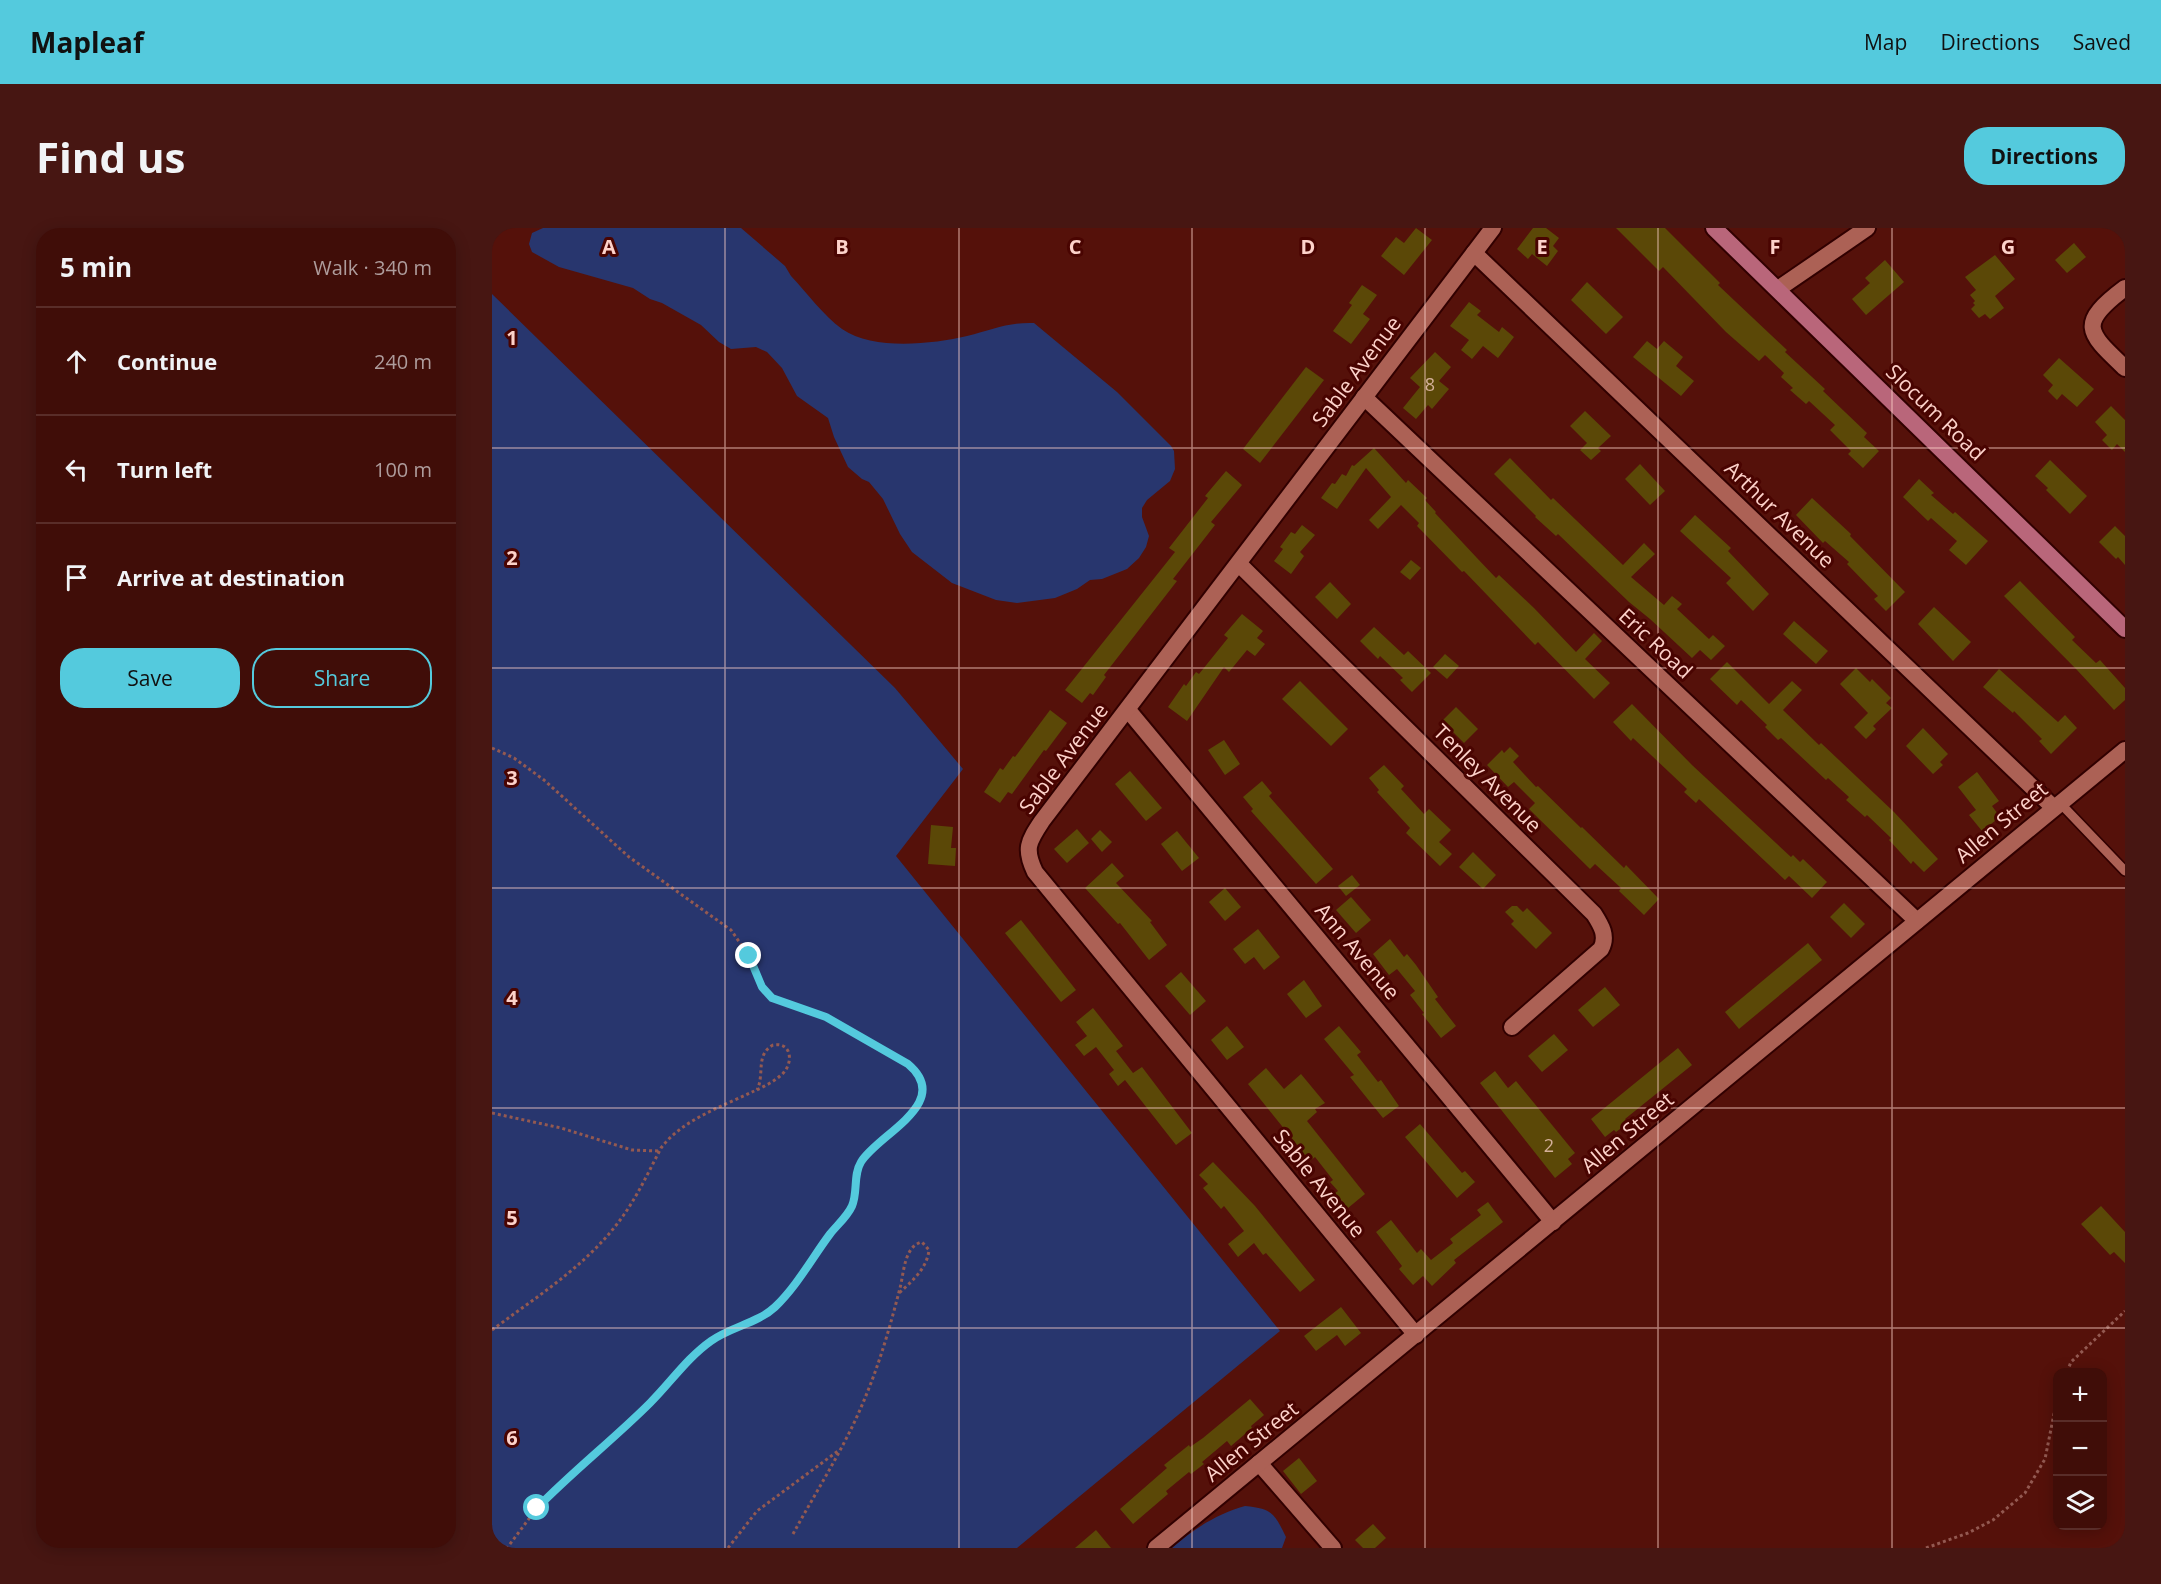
<!DOCTYPE html>
<html lang="en">
<head>
<meta charset="utf-8">
<style>
	:root { --surface:#400d08; --page:#471612; --text:#f1f3f6; --muted:#ae9c9c; --line:#592d29; --accent:#54cadd }
	body { margin:0; font-family:"Open Sans",sans-serif; background:var(--page); color:var(--text) }
	.controls { position:absolute; right:18px; bottom:18px; display:grid; overflow:hidden; border-radius:12px; box-shadow:0 3px 15px #0003 }
	.controls button { width:54px; height:54px; display:grid; place-items:center; padding:0; border:0; border-bottom:2px solid var(--line); background:var(--surface); color:var(--text); font:30px sans-serif }
	.stop { position:absolute; width:18px; height:18px; margin:-14px; border:4px solid #54cadd; border-radius:50%; background:#fff }
	.stop.end { background:#54cadd; border-color:#fff; box-shadow:0 2px 6px #0008 }
	.list { margin:0; padding:0; list-style:none }
	h2 { display:flex; justify-content:space-between; align-items:center; height:78px; margin:0; padding:0 24px; font-size:26px }
	h2 small { font-size:20px; font-weight:400; color:var(--muted) }
	.list li { display:grid; grid-template-columns:39px 1fr auto; gap:18px; align-items:center; box-sizing:border-box; height:108px; padding:0 24px; border-top:2px solid var(--line) }
	.list b { display:block; font-size:22px; white-space:nowrap }
	.list em { font-size:20px; font-style:normal; color:var(--muted) }
	.actions { display:flex; gap:12px; padding:18px 24px }
	.actions a { flex:1; padding:14px 0; border:2px solid var(--accent); border-radius:24px; text-align:center; font-size:21px; color:var(--accent) }
	.actions .main { background:var(--accent); color:#111 }
	.icon { flex:none; width:33px; height:33px; fill:none; stroke:currentColor; stroke-width:2; stroke-linecap:round; stroke-linejoin:round }
	.map { position:relative; flex:none; width:1633px; height:1320px; overflow:hidden; border-radius:24px }
	header { display:flex; align-items:center; gap:36px; box-sizing:border-box; height:84px; padding:0 30px; background:var(--accent); color:#111 }
	header strong { font-size:28px }
	nav { display:flex; gap:33px; margin-inline-start:auto; font-size:21px }
	.intro { display:flex; align-items:center; justify-content:space-between; box-sizing:border-box; height:144px; padding:0 36px }
	h1 { margin:0; font-size:42px }
	.button { padding:15px 27px; border-radius:24px; background:var(--accent); color:#111; font-size:21px; font-weight:700 }
	main { display:flex; gap:36px; padding:0 36px }
	aside { flex:1; background:var(--surface); border-radius:24px; box-shadow:0 3px 15px #0003 }
	.map>svg:first-child { display:block }
	.green { fill:#28366e }
	.building { fill:#5b4807 }
	.lines { fill:none; stroke-linecap:round; stroke-linejoin:round }
	.service-casing { stroke:#310000; stroke-width:12 }
	.minor-casing { stroke:#310000; stroke-width:20 }
	.tertiary-casing { stroke:#310000; stroke-width:20 }
	.secondary-casing { stroke:#310000; stroke-width:20 }
	.path { stroke:#935951; stroke-width:3; stroke-dasharray:3 3; stroke-linecap:butt }
	.service { stroke:#ac6155; stroke-width:9 }
	.minor { stroke:#ac6155; stroke-width:16 }
	.tertiary { stroke:#ac6155; stroke-width:16 }
	.secondary { stroke:#b9667a; stroke-width:16 }
	.route { stroke:#54cadd; stroke-width:8 }
	.grid { fill:none; stroke:#fdd2ca; stroke-width:1.5; stroke-opacity:0.55 }
	.labels { text-anchor:middle; dominant-baseline:central; stroke-width:6; stroke-linejoin:round; paint-order:stroke }
	.number-label { font-size:18px; fill:#d4b099 }
	.street-label { font-size:21px; fill:#fdd2ca; stroke:#490401 }
	.grid-label { font-size:20px; text-anchor:middle; font-weight:bold; fill:#fdd2ca; stroke:#490401; stroke-width:6; stroke-linejoin:round; paint-order:stroke }
</style>
</head>
<body>
<header>
<strong>Mapleaf</strong>
<nav><a>Map</a><a>Directions</a><a>Saved</a></nav>
</header>
<div class="intro"><h1>Find us</h1><a class="button">Directions</a></div>
<main>
<aside>
<h2>5 min<small>Walk · 340 m</small></h2>
<ul class="list">
<li><svg class="icon" aria-label="ahead" viewBox="0 0 24 24"><path d="M12 20V5M6 11l6-6 6 6"/></svg><div><b>Continue</b></div><em>240 m</em></li>
<li><svg class="icon" aria-label="left" viewBox="0 0 24 24"><path d="M17 20v-9H6M10 6l-5 5 5 5"/></svg><div><b>Turn left</b></div><em>100 m</em></li>
<li><svg class="icon" aria-label="arrive" viewBox="0 0 24 24"><path d="M6 21V4h12l-3 4 3 4H6"/></svg><div><b>Arrive at destination</b></div></li>
</ul>
<div class="actions"><a class="main">Save</a><a>Share</a></div>
</aside>
<div class="map">
<svg width="1633" height="1320" viewBox="0 0 1633 1320">
	<rect width="100%" height="100%" fill="#55110a"/>
	<!-- green -->
	<g class="green">
		<path d="M51 0H249L293 38 299 48C315 65 331 87 350 101 382 123 440 116 475 108 500 102 516 94 542 95L625 164 679 218 682 223 683 241 678 253 655 272 650 280V289L657 308 654 319 647 330 635 341 610 351 598 352 585 361 563 370 525 375 504 372 460 355 420 324 408 306 391 271 377 254 370 251 356 239 342 209 336 190 305 168 290 140 275 124 264 119 239 121 227 114 209 97 170 75 158 71 141 60 67 39 40 24 37 16 40 5Z"/>
		<path d="M0 66 403 460 471 541 404 628 788 1103 525 1320H0Z"/>
		<path d="M753 1278C781 1281 782 1285 794 1309L790 1320H680C701 1301 725 1286 753 1278Z"/>
	</g>
	<!-- building -->
	<g class="building">
		<path d="M924 0 940 12 912 47 889 28 904 9 912 15Z"/>
		<path d="M1041 0H1054L1067 10 1061 18 1066 23 1055 38 1040 26 1036 31 1025 21Z"/>
		<path d="M1124 0H1173L1228 55 1226 57 1295 122 1293 124 1333 161 1331 163 1375 205 1372 209 1387 223 1371 240 1356 226 1359 223 1338 202 1343 197 1317 173 1314 176 1298 162 1301 160 1289 149 1292 145 1273 127 1267 133 1234 104 1171 39 1167 43Z"/>
		<path d="M1582 15 1594 29 1575 45 1563 32Z"/>
		<path d="M1503 27 1523 51 1503 68 1512 80 1498 91 1493 86 1487 90 1479 81 1483 77 1481 75 1483 73 1478 67 1484 62 1473 49Z"/>
		<path d="M1393 32 1412 54 1374 87 1360 71 1378 55 1373 50Z"/>
		<path d="M1095 54 1131 89 1114 106 1079 72Z"/>
		<path d="M870 57 885 67 871 86 878 91 859 116 841 103 860 77 857 75Z"/>
		<path d="M977 74 989 83 985 87 1007 104 1010 99 1022 109 1006 130 991 118 980 131 969 122 977 112 958 98Z"/>
		<path d="M1155 113 1165 121 1172 113 1191 129 1184 138 1202 153 1189 168 1141 129Z"/>
		<path d="M943 124 959 139 947 153 957 161 940 181 936 177 924 191 911 180 928 159 918 150Z"/>
		<path d="M1567 130 1602 161 1585 179 1570 166 1565 172 1556 163 1561 157 1551 147Z"/>
		<path d="M814 139 832 152 768 235 751 221Z"/>
		<path d="M1619 178 1633 192V224L1625 216 1620 222 1610 212 1615 207 1603 194Z"/>
		<path d="M1093 183 1119 208 1106 220 1109 223 1099 232 1088 222 1095 215 1078 198Z"/>
		<path d="M882 220 914 255 916 252 935 270 933 272 944 284 943 285 985 330 1004 350 1007 347 1042 380 1084 424 1102 405 1110 413 1093 431 1118 455 1102 471 1046 414 1043 417 972 343 970 344 925 298 927 295 909 277 886 301 877 292 899 269 874 240 845 281 829 270 840 255 843 256 850 246 854 248 860 237 862 238Z"/>
		<path d="M1018 230 1059 272 1061 270 1131 337 1152 315 1163 326 1139 349 1172 377 1180 368 1190 376 1185 381 1217 411 1221 407 1233 418 1219 432 1208 422 1200 430 1158 391 1137 374 1066 306 1064 308 1043 289 1044 288 1002 246Z"/>
		<path d="M1558 232 1595 268 1578 286 1554 262 1556 260 1543 248Z"/>
		<path d="M1148 236 1173 263 1158 277 1133 251Z"/>
		<path d="M734 243 750 257 719 294 723 297 681 351 685 353 612 447 614 449 601 467 598 465 590 475 573 462 683 324 677 320 716 270 713 268Z"/>
		<path d="M1427 251 1442 265 1439 267 1461 286 1463 284 1496 313 1474 337 1457 322 1465 313 1439 290 1436 293 1411 269Z"/>
		<path d="M1320 270 1359 306 1358 308 1413 364 1394 383 1382 371 1386 368 1355 336 1357 334 1333 313 1331 315 1304 287Z"/>
		<path d="M1203 287 1239 320 1236 323 1277 366 1261 383 1234 355 1239 350 1188 303Z"/>
		<path d="M810 297 823 307 808 324 812 328 799 346 782 333 791 321 788 319 799 304 803 306Z"/>
		<path d="M1623 298 1633 308V337L1626 329 1624 331 1607 314Z"/>
		<path d="M919 332 929 340 918 352 908 344Z"/>
		<path d="M1528 353 1583 409 1580 412 1604 435 1608 432 1633 460V472L1622 482 1585 442 1512 368Z"/>
		<path d="M838 354 859 376 845 391 823 369Z"/>
		<path d="M1442 379 1479 414 1461 433 1426 396Z"/>
		<path d="M750 386 771 403 765 410 773 416 763 428 755 422 737 444 732 439 695 493 676 479 692 456 694 458 704 444 707 446 736 410 732 407Z"/>
		<path d="M1302 393 1336 423 1324 436 1291 406Z"/>
		<path d="M882 399 912 427 916 423 939 445 920 464 908 452 911 450 888 428 886 431 868 413Z"/>
		<path d="M953 426 967 438 955 451 941 439Z"/>
		<path d="M1235 434 1277 476 1300 453 1310 462 1291 482 1327 517 1329 515 1402 584 1446 631 1432 644 1421 633 1419 636 1397 612 1399 610 1375 587 1373 589 1354 572 1357 569 1336 550 1334 552 1289 510 1286 512 1273 499 1275 497 1249 472 1245 477 1218 451Z"/>
		<path d="M1364 440 1378 454 1380 451 1399 470 1394 475 1400 480 1381 498 1384 501 1374 511 1362 499 1376 485 1348 456Z"/>
		<path d="M1507 441 1566 494 1573 487 1585 500 1559 526 1547 513 1550 511 1522 483 1521 485 1491 459Z"/>
		<path d="M808 453 856 501 839 518 790 471Z"/>
		<path d="M1140 476 1200 537 1299 629 1301 627 1308 634 1311 631 1335 654 1320 670 1297 648 1293 652 1207 571 1204 575 1192 564 1195 561 1141 510 1139 513 1121 494Z"/>
		<path d="M964 479 986 501 972 515 950 493Z"/>
		<path d="M558 482 575 495 554 523 552 522 520 566 516 564 508 575 492 564 508 540 511 542 521 528 523 529Z"/>
		<path d="M1431 500 1456 526 1448 534 1451 537 1441 546 1414 518Z"/>
		<path d="M732 512 748 536 733 547 716 522Z"/>
		<path d="M1018 519 1027 528 1021 534 1044 559 1046 558 1089 600 1090 599 1132 640 1134 637 1167 671 1152 687 1127 663 1129 660 1103 636 1098 641 1037 581 1043 575 1022 554 1016 559 995 537 1010 522 1012 525Z"/>
		<path d="M892 537 912 558 909 561 932 586 937 581 959 602 947 614 960 626 948 638 914 605 918 600 885 564 887 562 877 550Z"/>
		<path d="M638 543 670 580 654 593 623 556Z"/>
		<path d="M1485 544 1507 573 1500 578 1508 589 1490 603 1477 587 1484 582 1466 559Z"/>
		<path d="M770 553 780 565 777 568 841 641 824 656 759 583 761 581 751 569Z"/>
		<path d="M439 597 461 599 459 620H464L463 638 436 636Z"/>
		<path d="M585 601 597 615 575 635 562 621Z"/>
		<path d="M608 602 620 614 610 624 599 611Z"/>
		<path d="M685 603 707 630 690 643 669 616Z"/>
		<path d="M981 624 1004 647 991 661 967 639Z"/>
		<path d="M620 635 632 648 624 655 660 693 658 694 675 717 657 732 628 695 626 696 593 660Z"/>
		<path d="M860 647 868 657 854 668 846 658Z"/>
		<path d="M733 660 749 679 733 693 717 674Z"/>
		<path d="M859 669 879 692 864 705 844 682Z"/>
		<path d="M1352 675 1373 696 1359 710 1338 689Z"/>
		<path d="M1020 678H1025L1031 684 1035 680 1060 705 1044 721 1019 696 1022 693 1013 684Z"/>
		<path d="M529 692 584 762 569 774 513 705Z"/>
		<path d="M766 701 788 729 772 742 762 729 753 736 741 721Z"/>
		<path d="M898 711 912 729 915 726 924 737 946 769 943 771 964 798 949 810 930 786 932 785 918 767 923 763 905 741 897 747 881 726Z"/>
		<path d="M1316 715 1330 732 1247 801 1233 784Z"/>
		<path d="M689 744 714 773 698 787 673 758Z"/>
		<path d="M812 752 830 778 814 790 795 766Z"/>
		<path d="M1113 759 1128 777 1101 799 1086 782Z"/>
		<path d="M601 780 631 818 624 823 641 845 650 839 700 905 684 917 633 852 626 858 617 846 622 842 604 819 592 828 583 817 595 808 584 794Z"/>
		<path d="M735 798 752 819 735 832 719 812Z"/>
		<path d="M847 798 869 824 865 827 886 854 889 852 907 878 891 890 858 849 862 847 832 811Z"/>
		<path d="M1062 806 1076 822 1050 844 1036 828Z"/>
		<path d="M1186 820 1200 837 1133 891 1136 895 1124 904 1122 902 1113 909 1099 891Z"/>
		<path d="M774 840 792 861 809 846 833 875 823 881 825 884 815 893 873 966 856 980 843 965 846 963 838 954 841 952 823 929 818 933 756 856Z"/>
		<path d="M1003 843 1016 860 1024 853 1083 925 1076 931 1080 936 1063 950 988 855Z"/>
		<path d="M928 896 970 945 973 943 983 954 965 970 913 909Z"/>
		<path d="M721 934 763 978 823 1052 808 1064 774 1025 771 1027 762 1015 746 1029 736 1016 752 1003 732 978 729 981 711 960 716 956 707 947Z"/>
		<path d="M996 974 1011 994 962 1032 964 1035 940 1058 931 1048 921 1057 907 1041 910 1038 884 1004 899 992 925 1025 929 1021 939 1032 961 1015 958 1011 989 987 985 982Z"/>
		<path d="M1609 978 1633 1004V1035L1622 1024 1618 1027 1589 996Z"/>
		<path d="M849 1079 869 1105 853 1118 845 1107 824 1123 812 1108Z"/>
		<path d="M758 1171 772 1187 759 1198 760 1200 739 1218 735 1213 710 1234 712 1236 699 1246 697 1244 674 1263 676 1266 641 1296 628 1281 675 1240 672 1237 697 1217 698 1219 711 1210Z"/>
		<path d="M807 1230 825 1253 809 1266 791 1243Z"/>
		<path d="M881 1296 894 1310 883 1320H871L863 1312Z"/>
		<path d="M604 1302 619 1320H583Z"/>
	</g>
	<g class="lines">
		<defs>
			<path id="service" d="M1568 575 1633 643"/>
			<g id="minor">
				<path d="M982 25 1562 580"/>
				<path d="M1633 60C1585 96 1595 104 1633 140"/>
				<path d="M1286 61 1375 0"/>
				<path d="M872 169 1425 693"/>
				<path d="M747 336 1102 686C1109 697 1116 708 1109 721L1020 799"/>
				<path d="M636 482 1061 994"/>
				<path d="M924 1107 543 644C532 621 536 614 550 593L1001 0"/>
				<path d="M767 1235 841 1320"/>
			</g>
			<path id="tertiary" d="M664 1320 1633 522"/>
			<path id="secondary" d="M1222 0 1633 401"/>
		</defs>
		<!-- service casing -->
		<use href="#service" class="service-casing"/>
		<!-- minor casing -->
		<use href="#minor" class="minor-casing"/>
		<!-- tertiary casing -->
		<use href="#tertiary" class="tertiary-casing"/>
		<!-- secondary casing -->
		<use href="#secondary" class="secondary-casing"/>
		<!-- path -->
		<g class="path">
			<path d="M0 520 22 530 52 552 137 629 239 702 257 728 271 759 281 770 334 789 415 836 424 843 430 859 424 879 419 888 376 925 369 934 364 948 360 979 306 1051 283 1079 276 1084 220 1113 195 1134 159 1174 45 1280 15 1320"/>
			<path d="M0 885 69 900 140 922 167 923"/>
			<path d="M0 1102C47 1067 97 1036 131 988 146 967 157 943 169 920 190 892 229 879 260 864 269 860 280 855 288 848 295 843 300 832 296 823 293 817 287 816 281 817 263 827 273 846 265 862"/>
			<path d="M1575 1144 1579 1134 1633 1083"/>
			<path d="M301 1306C326 1260 356 1214 375 1165 389 1131 399 1095 408 1060 412 1045 412 1018 430 1014L437 1022C435 1041 419 1054 406 1066"/>
			<path d="M236 1320 265 1283 346 1223"/>
			<path d="M1434 1320 1476 1305 1501 1292 1533 1265 1553 1231 1566 1166"/>
		</g>
		<!-- service -->
		<use href="#service" class="service"/>
		<!-- minor -->
		<use href="#minor" class="minor"/>
		<!-- tertiary -->
		<use href="#tertiary" class="tertiary"/>
		<!-- secondary -->
		<use href="#secondary" class="secondary"/>
	</g>
	<g class="lines">
		<!-- route -->
		<path class="route" d="M45 1280C81 1243 122 1211 158 1175 179 1154 195 1130 219 1113 238 1099 266 1095 283 1079 305 1058 320 1030 338 1006 345 997 355 989 360 978 366 964 361 947 369 934 386 906 462 875 416 836L334 789 280 770 270 759 257 728"/>
	</g>
	<!-- grid -->
	<path class="grid" d="M233 0V1320M467 0V1320M700 0V1320M933 0V1320M1166 0V1320M1400 0V1320M0 220H1633M0 440H1633M0 660H1633M0 880H1633M0 1100H1633"/>
	<g class="labels">
		<!-- number labels -->
		<g class="number-label">
			<text x="938" y="156">8</text>
			<text x="1057" y="917">2</text>
		</g>
		<!-- street labels -->
		<g class="street-label">
			<text transform="translate(864 143) rotate(-53)">Sable Avenue</text>
			<text transform="translate(1444 184) rotate(44)">Slocum Road</text>
			<text transform="translate(1288 286) rotate(44)">Arthur Avenue</text>
			<text transform="translate(1164 415) rotate(43)">Eric Road</text>
			<text transform="translate(571 530) rotate(-53)">Sable Avenue</text>
			<text transform="translate(996 550) rotate(45)">Tenley Avenue</text>
			<text transform="translate(1509 594) rotate(-40)">Allen Street</text>
			<text transform="translate(866 723) rotate(50)">Ann Avenue</text>
			<text transform="translate(1135 904) rotate(-40)">Allen Street</text>
			<text transform="translate(828 955) rotate(51)">Sable Avenue</text>
			<text transform="translate(759 1213) rotate(-39)">Allen Street</text>
		</g>
	</g>
	<g class="grid-label">
		<text x="117" y="26">A</text>
		<text x="350" y="26">B</text>
		<text x="583" y="26">C</text>
		<text x="816" y="26">D</text>
		<text x="1050" y="26">E</text>
		<text x="1283" y="26">F</text>
		<text x="1516" y="26">G</text>
		<text x="20" y="117">1</text>
		<text x="20" y="337">2</text>
		<text x="20" y="557">3</text>
		<text x="20" y="777">4</text>
		<text x="20" y="997">5</text>
		<text x="20" y="1217">6</text>
	</g>
</svg>
<div class="controls">
<button>+</button>
<button>−</button>
<button><svg class="icon" aria-label="layers" viewBox="0 0 24 24"><path d="M12 4l9 5-9 5-9-5zM3 14l9 5 9-5"/></svg></button>
</div>
<div class="stop" style="left:45px;top:1280px"></div>
<div class="stop end" style="left:257px;top:728px"></div>
</div>
</main>
</body>
</html>
